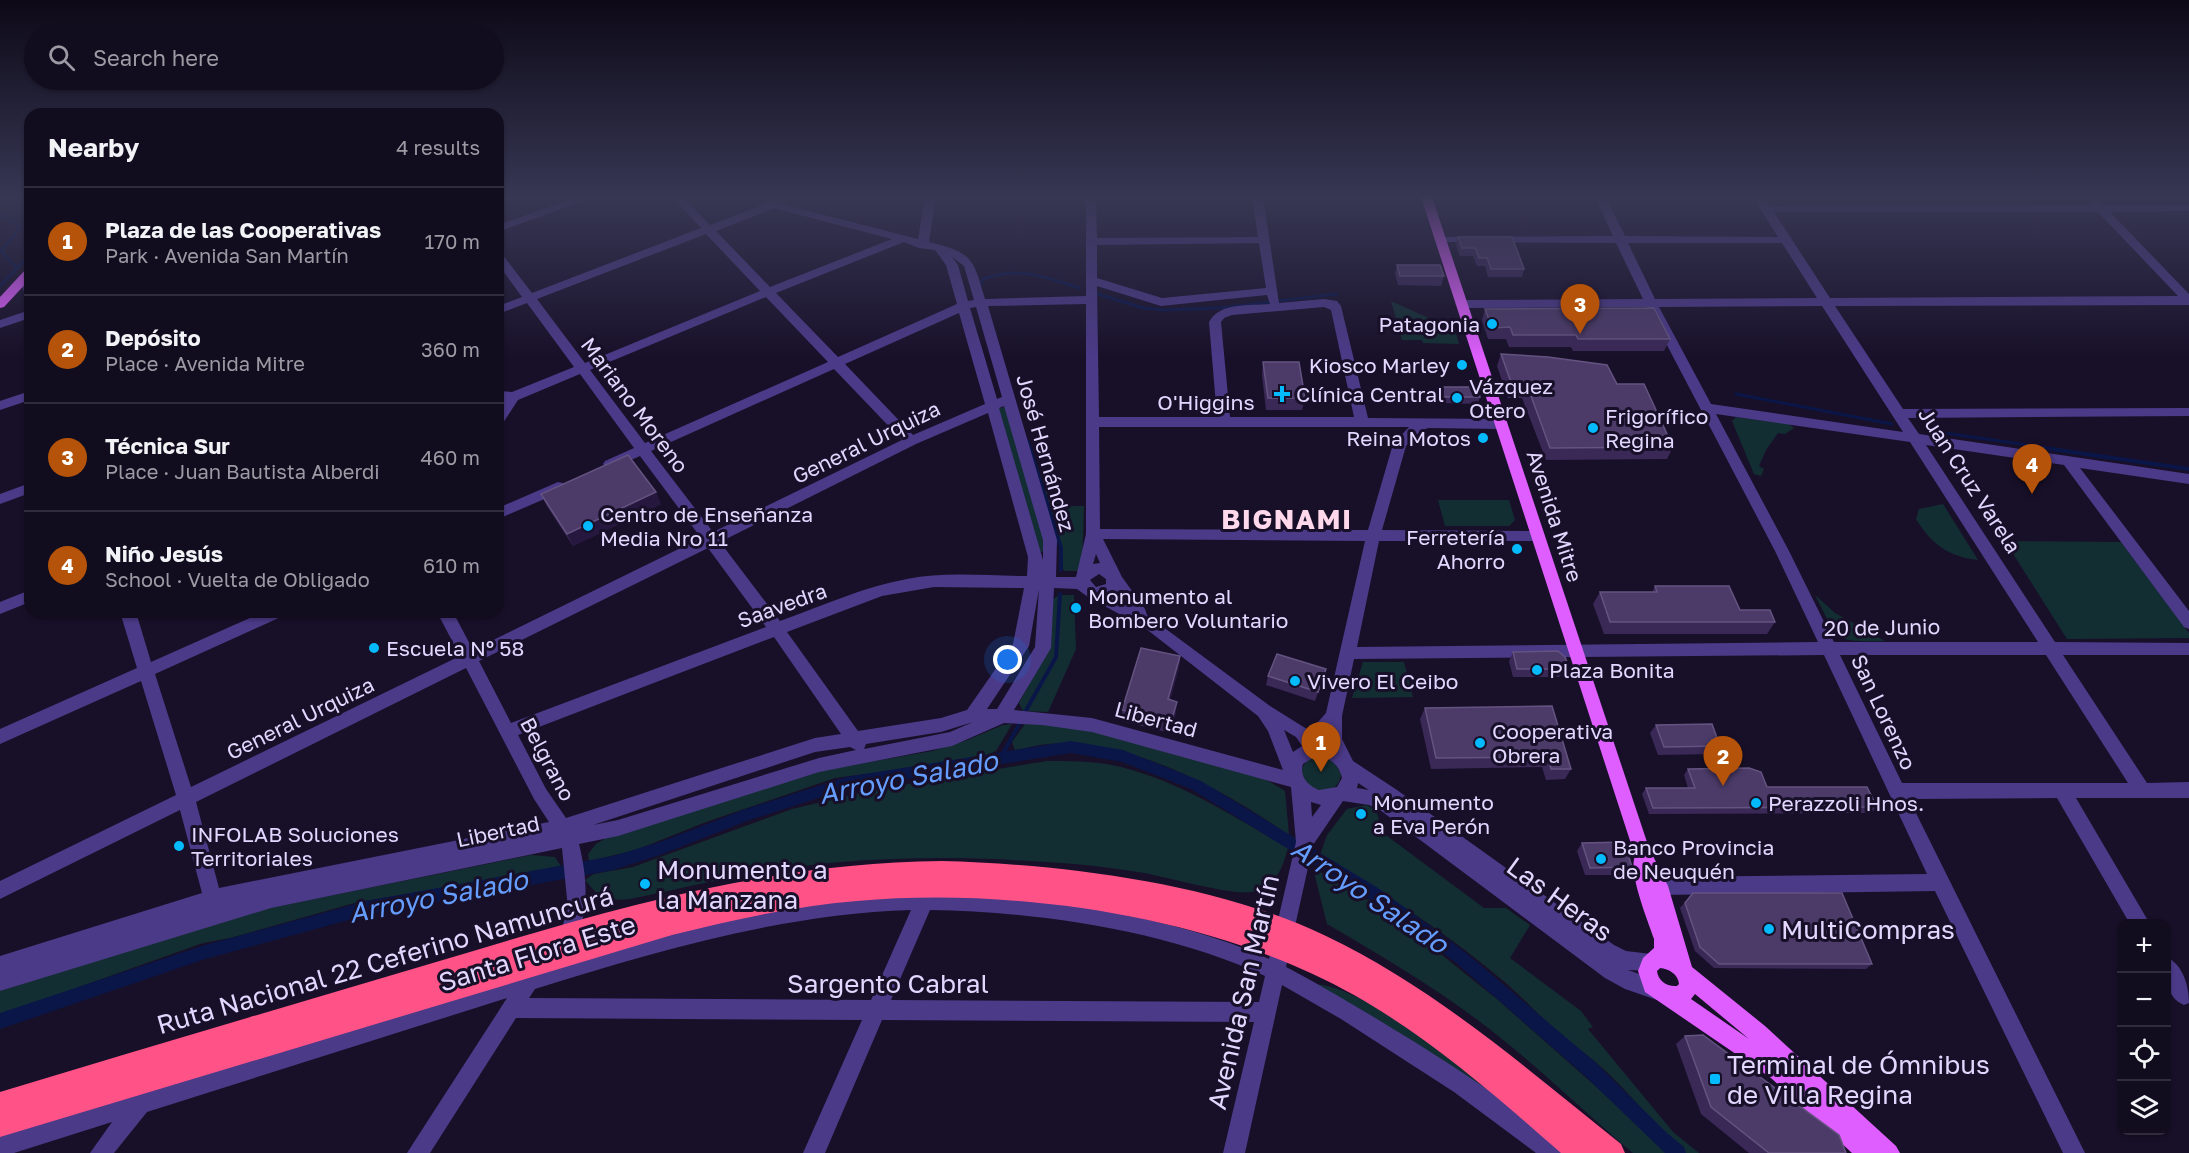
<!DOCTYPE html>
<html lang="en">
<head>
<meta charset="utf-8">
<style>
	:root { --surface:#120c1f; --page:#1f1a2c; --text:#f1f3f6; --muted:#9c9ba4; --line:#312c3d; --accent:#b45309 }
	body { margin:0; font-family:"Golos Text",sans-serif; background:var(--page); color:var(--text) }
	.controls { position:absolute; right:18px; bottom:18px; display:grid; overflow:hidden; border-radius:12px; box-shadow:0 2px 4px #0004 }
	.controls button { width:54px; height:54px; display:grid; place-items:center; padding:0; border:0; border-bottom:2px solid var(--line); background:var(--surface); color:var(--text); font:30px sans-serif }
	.you { position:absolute; left:1008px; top:660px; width:21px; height:21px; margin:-15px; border:4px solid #fff; border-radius:50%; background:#1a73e8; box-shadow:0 0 0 9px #1a73e833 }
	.badge { display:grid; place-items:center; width:39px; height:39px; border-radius:50%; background:var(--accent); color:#fff; font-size:20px; font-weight:700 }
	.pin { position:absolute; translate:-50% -50px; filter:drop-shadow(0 2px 3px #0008) }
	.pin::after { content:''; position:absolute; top:32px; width:21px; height:18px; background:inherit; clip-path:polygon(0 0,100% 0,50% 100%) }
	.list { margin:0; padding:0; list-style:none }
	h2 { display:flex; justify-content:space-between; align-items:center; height:78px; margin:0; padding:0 24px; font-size:26px }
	h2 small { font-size:20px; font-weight:400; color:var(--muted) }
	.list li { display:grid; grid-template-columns:39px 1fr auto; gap:18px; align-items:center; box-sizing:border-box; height:108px; padding:0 24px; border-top:2px solid var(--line) }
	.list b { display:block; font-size:22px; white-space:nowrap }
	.list p { margin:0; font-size:20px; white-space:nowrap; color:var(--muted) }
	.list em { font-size:20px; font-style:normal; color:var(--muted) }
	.icon { flex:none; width:33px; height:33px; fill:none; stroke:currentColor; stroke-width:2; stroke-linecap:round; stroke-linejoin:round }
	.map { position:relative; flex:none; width:2189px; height:1153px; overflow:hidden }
	.search { position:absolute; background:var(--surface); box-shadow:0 2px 4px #0004; left:24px; top:24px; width:480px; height:66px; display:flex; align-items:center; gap:15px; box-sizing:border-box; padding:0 21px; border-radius:33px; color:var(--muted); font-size:22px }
	.panel { position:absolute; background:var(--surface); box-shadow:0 2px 4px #0004; left:24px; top:108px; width:480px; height:510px; border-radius:18px }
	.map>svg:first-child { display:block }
	.green { fill:#132e33 }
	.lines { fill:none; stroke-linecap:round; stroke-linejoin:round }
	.stream-far1 { stroke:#0a1648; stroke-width:3 }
	.stream { stroke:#0a1648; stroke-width:4 }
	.canal { fill:#0a1648; fill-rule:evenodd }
	.minor { fill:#4b3a88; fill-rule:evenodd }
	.major { fill:#df5eff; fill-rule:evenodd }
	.highway { fill:#ff5287; fill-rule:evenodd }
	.wall { fill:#3a2857 }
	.shaded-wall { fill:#25173d }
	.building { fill:#4c3b69; stroke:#645380; stroke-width:1.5 }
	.poi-dot { fill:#03baff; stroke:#181029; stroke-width:2 }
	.labels { text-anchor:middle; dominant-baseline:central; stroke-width:6; stroke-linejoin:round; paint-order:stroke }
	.poi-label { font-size:21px; fill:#e3d7ff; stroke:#181029; text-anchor:start }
	.street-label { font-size:21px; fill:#e3d7ff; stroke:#181029 }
	.near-poi-label { font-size:26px; fill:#e3d7ff; stroke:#181029; text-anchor:start }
	.near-street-label { font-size:26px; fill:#e3d7ff; stroke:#181029 }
	.district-label { font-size:27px; font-weight:bold; letter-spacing:1.5px; fill:#ffd9eb; stroke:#181029 }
	.near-water-label { font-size:27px; font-style:italic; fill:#659dff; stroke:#181029 }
</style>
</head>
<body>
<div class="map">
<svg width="2189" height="1153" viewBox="0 0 2189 1153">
	<rect width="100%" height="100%" fill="#181029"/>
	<!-- green -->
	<g class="green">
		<path d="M1391 301 1433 320H1452L1459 344 1423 343 1422 340H1402Z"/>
		<path d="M1005 407 1048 551 1040 552 998 408Z"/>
		<path d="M1736 417 1789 424 1794 428 1785 434 1778 433 1766 450 1759 466 1764 469 1761 476 1754 474 1732 421Z"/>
		<path d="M1044 490 1055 491 1058 499H1064L1065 506H1084L1082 567 1078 571H1065L1059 565 1060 546Z"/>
		<path d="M1438 500H1509L1515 520 1509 526H1445Z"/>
		<path d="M1943 504 1978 560C1949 557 1931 544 1916 519L1919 509Z"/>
		<path d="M2005 541 2121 542 2189 633V638L2067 639Z"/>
		<path d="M1059 595H1074L1076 649 1048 712 1023 711 1019 703 1047 651 1051 601Z"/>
		<path d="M1815 595 1835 613 1885 641C1831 642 1839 641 1815 595Z"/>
		<path d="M1363 662H1404L1413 697 1352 698Z"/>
		<path d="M1059 723 1098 730 1265 779 1285 791 1289 835C1222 789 1132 738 1047 744 1037 745 1026 748 1015 750L1012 742 1025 724Z"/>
		<path d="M1012 724 996 751 978 759 835 778 706 822 636 850 589 861 588 854 596 844 606 838 820 771 932 751 965 741 1003 725Z"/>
		<path d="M1312 757C1327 755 1335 761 1341 774 1338 808 1278 782 1312 757Z"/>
		<path d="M1047 761C1069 761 1091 761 1112 765 1177 779 1231 815 1288 848 1283 866 1277 884 1258 891 1235 898 1167 876 1138 872 1097 865 1054 862 1012 860 935 856 857 858 781 869 731 876 680 889 630 899 606 901 600 899 585 880L594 874 633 867 792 809 877 789Z"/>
		<path d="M1366 805 1376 810 1383 833 1484 908H1506L1530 925 1510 958 1581 1011 1593 1027 1588 1029 1673 1132 1699 1153H1685C1654 1126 1630 1092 1599 1065 1584 1052 1568 1041 1553 1028 1538 1014 1523 998 1507 984 1450 935 1385 893 1320 855L1327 835 1347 809Z"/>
		<path d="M531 855 555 857 560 865 562 873 519 875 358 902 230 938 203 943 0 1015V991L236 915Z"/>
		<path d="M1316 869 1363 900 1371 899 1393 923 1422 939 1498 1000 1618 1106 1667 1153H1633C1589 1116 1547 1075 1502 1039 1448 995 1387 959 1327 924L1315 876Z"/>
		<path d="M1314 984C1367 986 1475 1076 1519 1110Z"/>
	</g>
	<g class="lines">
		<!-- stream-far1 -->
		<g class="stream-far1">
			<path d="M0 212 20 228 1 251 17 268"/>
			<path d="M0 286 30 255"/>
			<path d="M980 286 983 279C1018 266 1046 277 1079 288"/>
			<path d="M1095 293 1143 308 1164 310 1219 308 1336 294"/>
			<path d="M1736 394 1892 424"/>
			<path d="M1931 431 2061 450"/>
			<path d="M1028 441 1031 450"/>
		</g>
		<!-- stream -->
		<g class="stream">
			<path d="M1030 449 1061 548V570"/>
			<path d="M2051 449 2189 469"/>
			<path d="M1024 714 1056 657 1060 594"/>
			<path d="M1001 757 1021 721"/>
		</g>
		<!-- canal -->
		<path class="canal" d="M1071 741 1123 750 1201 781 1378 888 1465 952 1595 1062 1667 1133 1684 1147 1686 1153H1665L1583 1074 1455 962 1368 898 1191 789 1122 762 1071 753 846 789 747 821 660 855 613 870 367 915 205 959 0 1029V1013L205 945 367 901 613 856 660 842 746 809 846 777Z"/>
		<!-- minor -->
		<g class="minor">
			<path d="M578 197H594L498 232V225Z"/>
			<path d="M672 197H683L710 225 768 203 765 197H776L779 202 789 206 918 239 925 197H936L929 242C973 253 973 258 985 299L1086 296V197H1096L1097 238 1258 237 1252 197H1263L1279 303 1324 299 1337 301 1341 306 1368 418 1501 419 1508 424 1501 429 1428 428 1421 431 1406 446 1382 530 1538 531 1543 532 1545 536 1543 540 1538 541H1379L1357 647 1818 642 1775 551 1647 307 1461 308 1455 304 1461 300 1643 299 1616 243 1440 242 1434 239 1436 237 1613 236 1595 197H1606L1625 236 1778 237 1753 197H1764L1769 206 2092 205V201L2096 200 2104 205H2189V211L2110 212 2189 294V305L1835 306 1903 409 2189 408V416L1908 418 1919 434 2189 474V484L2080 468 2189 611V629L2184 627 2064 465 1926 445 2055 642 2189 643V655H2063L2147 783 2189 782V798H2076L2150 924H2130L2057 798 1909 799 2085 1153H2063L1935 891 1659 895 1653 892 1650 886 1653 880 1659 877 1927 874 1824 655 1354 659 1342 716V739L1353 761 1397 790 1614 945 1626 951 1660 955 1663 962 1660 969 1653 971 1628 970 1664 983 1667 990 1664 997 1657 1000 1625 989 1605 978 1380 810 1369 805 1343 801 1313 845 1286 967C1330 989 1548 1118 1563 1153H1536L1454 1092 1341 1019 1282 985 1245 1153H1223L1254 1022 882 1020 825 1153H803L862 1020 516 1018 430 1153H407L507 998 147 1112 114 1153H90L112 1122 14 1153H0V1136L522 974 530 970 533 971C661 932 793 893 928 893 990 892 1052 900 1113 912 1166 923 1219 936 1269 959L1296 842 1291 787 1092 732 1042 725 1004 723 952 746 819 772 618 836 579 844C588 881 589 911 574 946L567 949 560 946 558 940 568 909 562 848 271 908 0 991V956L202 893 180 810 0 899V881L176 795 141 681 0 744V729L137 668 120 612H136L151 662 263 612H286L283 616 155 674 191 787 460 656 437 612H453L473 650 701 538 640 456 615 467H605L603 464 605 461 634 448 580 374 518 400 503 423 498 425V410L504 400 498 399V391L512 392 574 367 527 303 498 314V306L522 297 498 264V253L502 254 532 293 701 228ZM775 208 781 210 892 239 770 287 716 231ZM1774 212H2098L2178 296 1830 298ZM706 234 760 291 585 363 537 299ZM904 242 919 248 935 250 946 265 957 304 838 357 776 293ZM1259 243 1266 288 1162 298 1097 278V245ZM1628 243H1782L1817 298 1655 299ZM952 257 964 266 974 300 968 301 958 265ZM1097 286 1161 306 1267 295 1270 304C1249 306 1220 302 1209 322L1217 417H1099ZM766 297 828 362 645 443 590 370ZM1086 304V534L1076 577H1056L1057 540 988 306ZM1822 306 1903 432 1711 404 1659 307ZM976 307 1002 397 997 399 970 308ZM1324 307 1331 310 1354 417H1230L1221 322 1224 318 1232 315ZM959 313 985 404 913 435 845 364ZM834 369 902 440 713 532 651 451ZM1004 406 1043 540V560L999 408ZM988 413 1028 557 1027 576C987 576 945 571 907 579 863 587 822 606 780 621L720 542 916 444ZM1716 414 1910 442 2038 642H1834L1789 551ZM1099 427H1409L1393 444 1368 530 1100 529ZM1103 539 1365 541 1326 713 1310 731 1270 706 1147 615 1145 609 1122 577ZM708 548 766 627 511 723 479 661ZM1096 554 1100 563 1093 564ZM1099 574 1106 579V584L1096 587 1090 580ZM934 587 1024 588 1013 644 967 710 941 718 858 731 787 632 882 596ZM1054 588 1077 589 1088 597 1145 628 1258 716 1268 731 1283 770 1092 718 1014 710 1051 648ZM1039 589 1035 647 997 709H987L1029 646ZM1117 593 1124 603 1112 596ZM774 637 841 734 815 738 566 818 546 789 518 735ZM1840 655H2046L2128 783H1902ZM466 668 534 799 549 822 219 888 196 802ZM973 722 950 732 864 749 866 744 941 732ZM1284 730 1296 737 1302 746 1293 752ZM850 747 856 750 819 758 618 820 593 825 815 752ZM1316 756C1330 758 1339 764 1342 778L1337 787 1319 790C1308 786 1299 776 1303 764ZM1358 783 1369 790 1357 788ZM1311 802 1321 805 1312 817ZM911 910 871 1000 529 998 535 989C656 951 783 914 911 910ZM930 910C1040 912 1165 930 1265 976L1259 1002 891 1000Z"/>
			<path d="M25 274 30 277V296L24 292 19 278Z"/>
			<path d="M30 310V318L0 328V320Z"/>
			<path d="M30 391V400L0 410V401Z"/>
			<path d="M558 482 563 483 565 487 563 491 498 519V508Z"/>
			<path d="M30 483V493L0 504V494Z"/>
			<path d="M30 590V602L0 614V602Z"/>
			<path d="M2166 957C2183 964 2189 986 2189 1003L2184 1005C2165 997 2166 975 2166 957Z"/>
		</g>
		<!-- major -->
		<g class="major">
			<path d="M1421 197H1432L1649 848 1668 886 1692 967 1765 1026 1896 1146 1900 1153H1852L1771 1078 1645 992 1638 971 1643 958 1654 948V939C1648 921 1628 873 1635 856ZM1660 968C1669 969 1678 974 1679 984L1677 986C1667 987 1658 981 1657 971ZM1695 994 1749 1039 1691 999Z"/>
			<path d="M30 268V279L4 307 0 308V297L26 269Z"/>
		</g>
		<!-- highway -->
		<path class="highway" d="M942 861C1062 864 1216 883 1326 936 1435 988 1527 1069 1621 1144L1625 1153H1561C1496 1096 1430 1038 1354 995 1214 916 1016 887 857 901 794 906 733 920 672 935L0 1137V1092C142 1049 284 1007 426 965 600 913 758 863 942 861Z"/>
	</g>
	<!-- wall -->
	<g class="wall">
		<path d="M1458 237 1524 269 1522 277H1488L1485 266H1477L1473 256H1460L1456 245Z"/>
		<path d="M1397 265 1444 276 1441 286 1398 285 1395 274Z"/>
		<path d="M1485 309 1670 339 1664 351H1573L1571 347H1509L1506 339H1488L1482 320Z"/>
		<path d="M1501 354 1617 384 1673 447 1667 459 1546 460 1522 398H1508L1497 366Z"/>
		<path d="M1263 362 1305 398 1302 410H1266L1262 375Z"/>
		<path d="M1439 387 1480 397 1478 404 1440 403 1437 393Z"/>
		<path d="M541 494 661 504 573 546 547 506Z"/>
		<path d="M1655 586 1740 610 1775 622 1767 634H1604L1593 604 1600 592H1652Z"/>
		<path d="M1513 652 1568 665 1563 673 1559 677H1513L1509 661Z"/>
		<path d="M1180 656 1179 668 1170 700 1176 713 1170 733 1121 721 1122 710Z"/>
		<path d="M1326 669 1315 701 1266 685 1268 676Z"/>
		<path d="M1552 706 1571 769 1565 779 1546 780 1542 767 1431 769 1420 719 1425 708Z"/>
		<path d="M1656 725 1720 746 1714 754 1658 755 1650 733Z"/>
		<path d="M1688 769 1767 787 1877 807 1871 813 1649 814 1642 794 1646 788H1688L1684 775Z"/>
		<path d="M1582 843 1632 867 1626 875H1585L1577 851Z"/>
		<path d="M1693 893 1872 964 1866 969 1714 968 1695 951 1680 908Z"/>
		<path d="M1685 1036 1846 1153H1749L1701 1114 1676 1044Z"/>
	</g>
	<!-- shaded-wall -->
	<g class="shaded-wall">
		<path d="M656 492 661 504 573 546 567 534Z"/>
		<path d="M1180 656 1179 668 1167 711 1168 699Z"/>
		<path d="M1568 665 1563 673 1559 677 1563 669Z"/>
		<path d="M1177 702 1176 713 1170 733 1171 722Z"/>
	</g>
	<!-- building -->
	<g class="building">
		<path d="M1458 237H1512L1524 269H1491L1487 258H1479L1475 248H1462Z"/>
		<path d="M1397 265H1440L1444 276H1400Z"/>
		<path d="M1654 308 1670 339H1578L1576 335H1513L1510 327 1492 328 1485 309Z"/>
		<path d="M1501 354 1548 357 1607 365 1617 384H1644L1673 447 1550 448 1527 385H1512Z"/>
		<path d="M1263 362H1299L1305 398H1268Z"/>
		<path d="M1439 387H1477L1480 397H1441Z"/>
		<path d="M628 455 656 492 567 534 541 494Z"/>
		<path d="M1655 586H1729L1740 610H1770L1775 622H1610L1600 592H1657Z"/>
		<path d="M1141 648 1180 656 1168 699 1177 702 1171 722 1122 710Z"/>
		<path d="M1558 651 1565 657 1568 665 1563 669H1517L1513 652Z"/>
		<path d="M1277 654 1326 669 1318 692 1268 676Z"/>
		<path d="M1552 706 1571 769H1551L1548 757 1436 758 1425 708Z"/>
		<path d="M1712 724 1720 746 1664 747 1656 725Z"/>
		<path d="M1749 768 1761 772 1767 787H1867L1877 807 1653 808 1646 788H1695L1688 769Z"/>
		<path d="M1624 842 1632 867 1590 868 1582 843Z"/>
		<path d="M1693 893H1842L1872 964H1719L1700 947 1685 903Z"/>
		<path d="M1703 1035 1839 1135 1846 1153H1769L1711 1107 1685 1036Z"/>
	</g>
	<!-- sky -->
	<linearGradient id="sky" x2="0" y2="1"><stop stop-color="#0d0917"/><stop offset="0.55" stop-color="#373754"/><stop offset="1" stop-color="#373754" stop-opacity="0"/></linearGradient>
	<rect width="2189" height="359" fill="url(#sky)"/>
	<!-- markers -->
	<g class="poi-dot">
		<circle cx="1492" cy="324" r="6"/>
		<circle cx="1462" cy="365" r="6"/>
		<path d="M1279 385h6v6h6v6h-6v6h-6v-6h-6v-6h6z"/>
		<circle cx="1457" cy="398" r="6"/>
		<circle cx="1593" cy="428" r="6"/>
		<circle cx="1483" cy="438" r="6"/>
		<circle cx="588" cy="526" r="6"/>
		<circle cx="1517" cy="549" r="6"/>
		<circle cx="1076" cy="608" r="6"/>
		<circle cx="374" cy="648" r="6"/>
		<circle cx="1537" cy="670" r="6"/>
		<circle cx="1295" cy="681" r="6"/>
		<circle cx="1480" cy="743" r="6"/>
		<circle cx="1756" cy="803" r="6"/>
		<circle cx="1361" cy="814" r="6"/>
		<circle cx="179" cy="846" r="6"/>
		<circle cx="1601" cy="859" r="6"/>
		<circle cx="645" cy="884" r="6"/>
		<circle cx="1769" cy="929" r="6"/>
		<rect x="1709" y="1073" width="12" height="12" rx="3"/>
	</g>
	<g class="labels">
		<!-- poi labels -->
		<g class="poi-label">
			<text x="1480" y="324" text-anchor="end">Patagonia</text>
			<text x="1450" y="365" text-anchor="end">Kiosco Marley</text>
			<text x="1469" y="386">Vázquez<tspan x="1469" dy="24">Otero</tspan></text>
			<text x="1296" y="394">Clínica Central</text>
			<text x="1605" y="416">Frigorífico<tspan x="1605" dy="24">Regina</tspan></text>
			<text x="1471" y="438" text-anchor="end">Reina Motos</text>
			<text x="600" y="514">Centro de Enseñanza<tspan x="600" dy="24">Media Nro 11</tspan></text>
			<text x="1505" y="537" text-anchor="end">Ferretería<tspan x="1505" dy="24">Ahorro</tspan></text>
			<text x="1088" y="596">Monumento al<tspan x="1088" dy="24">Bombero Voluntario</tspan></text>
			<text x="386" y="648">Escuela Nº 58</text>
			<text x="1549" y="670">Plaza Bonita</text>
			<text x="1307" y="681">Vivero El Ceibo</text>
			<text x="1492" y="731">Cooperativa<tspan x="1492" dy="24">Obrera</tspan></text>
			<text x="1373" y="802">Monumento<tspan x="1373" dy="24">a Eva Perón</tspan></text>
			<text x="1768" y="803">Perazzoli Hnos.</text>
			<text x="191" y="834">INFOLAB Soluciones<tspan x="191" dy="24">Territoriales</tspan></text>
			<text x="1613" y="847">Banco Provincia<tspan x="1613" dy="24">de Neuquén</tspan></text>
		</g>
		<!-- street labels -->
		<g class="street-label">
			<text x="1206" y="402">O'Higgins</text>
			<text transform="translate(635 405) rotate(53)">Mariano Moreno</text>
			<text transform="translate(866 442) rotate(-26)">General Urquiza</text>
			<text transform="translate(1046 453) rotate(74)">José Hernández</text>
			<text transform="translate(1970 480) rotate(57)">Juan Cruz Varela</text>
			<text transform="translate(1555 516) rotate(72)">Avenida Mitre</text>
			<text transform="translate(782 605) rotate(-20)">Saavedra</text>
			<text transform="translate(1882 627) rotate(-1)">20 de Junio</text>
			<text transform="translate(1884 712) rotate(65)">San Lorenzo</text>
			<text transform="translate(300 718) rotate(-26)">General Urquiza</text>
			<text transform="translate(1156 719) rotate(15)">Libertad</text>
			<text transform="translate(548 759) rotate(62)">Belgrano</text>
			<text transform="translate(498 831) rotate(-12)">Libertad</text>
		</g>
		<!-- near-poi labels -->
		<g class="near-poi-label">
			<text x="657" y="869">Monumento a<tspan x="657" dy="30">la Manzana</tspan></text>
			<text x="1781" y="929">MultiCompras</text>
			<text x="1727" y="1064">Terminal de Ómnibus<tspan x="1727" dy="30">de Villa Regina</tspan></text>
		</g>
		<!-- near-street labels -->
		<g class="near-street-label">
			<text transform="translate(1560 899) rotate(36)">Las Heras</text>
			<text transform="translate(537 953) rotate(-17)">Santa Flora Este</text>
			<text transform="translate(385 960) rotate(-16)">Ruta Nacional 22 Ceferino Namuncurá</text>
			<text x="888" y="983">Sargento Cabral</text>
			<text transform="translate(1243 992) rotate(-77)">Avenida San Martín</text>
		</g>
		<!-- district labels -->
		<g class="district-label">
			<text x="1287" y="519">BIGNAMI</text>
		</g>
		<!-- near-water labels -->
		<g class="near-water-label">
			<text transform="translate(908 777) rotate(-11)">Arroyo Salado</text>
			<text transform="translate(438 896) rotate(-11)">Arroyo Salado</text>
			<text transform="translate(1370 896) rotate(34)">Arroyo Salado</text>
		</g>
	</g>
</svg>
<div class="controls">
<button>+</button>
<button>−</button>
<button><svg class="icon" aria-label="locate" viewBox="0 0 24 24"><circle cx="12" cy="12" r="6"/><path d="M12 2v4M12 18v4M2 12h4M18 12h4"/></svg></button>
<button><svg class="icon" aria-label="layers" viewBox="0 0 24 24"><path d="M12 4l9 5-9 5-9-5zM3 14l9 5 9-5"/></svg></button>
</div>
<div class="you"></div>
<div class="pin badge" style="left:1321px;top:772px">1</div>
<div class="pin badge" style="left:1723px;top:786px">2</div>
<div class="pin badge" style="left:1580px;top:334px">3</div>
<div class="pin badge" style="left:2032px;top:494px">4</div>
<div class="search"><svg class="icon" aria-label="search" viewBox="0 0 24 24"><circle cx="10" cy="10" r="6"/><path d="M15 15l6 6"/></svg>Search here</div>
<section class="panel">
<h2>Nearby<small>4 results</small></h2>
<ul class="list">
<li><span class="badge">1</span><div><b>Plaza de las Cooperativas</b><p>Park · Avenida San Martín</p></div><em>170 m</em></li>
<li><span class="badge">2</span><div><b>Depósito</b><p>Place · Avenida Mitre</p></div><em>360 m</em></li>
<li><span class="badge">3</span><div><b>Técnica Sur</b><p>Place · Juan Bautista Alberdi</p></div><em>460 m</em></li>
<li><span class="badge">4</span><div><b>Niño Jesús</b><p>School · Vuelta de Obligado</p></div><em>610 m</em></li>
</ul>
</section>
</div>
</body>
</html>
